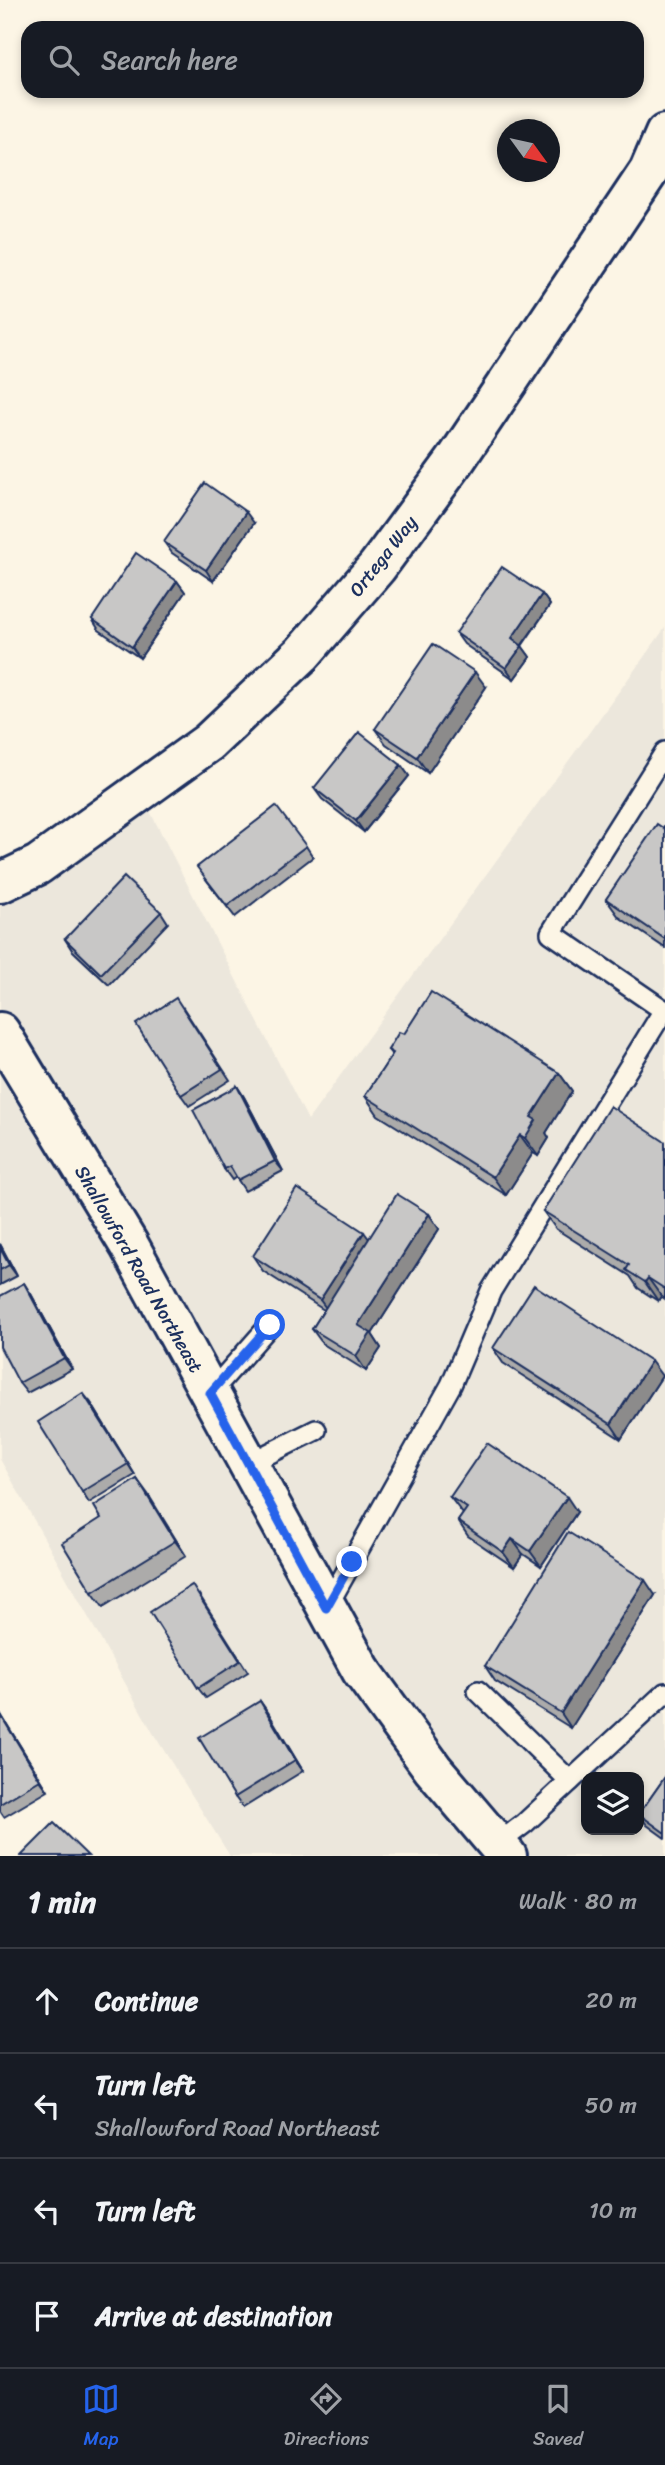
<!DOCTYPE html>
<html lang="en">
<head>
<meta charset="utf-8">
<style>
	:root { --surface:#171b24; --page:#242831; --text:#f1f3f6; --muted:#9ea1a6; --line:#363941; --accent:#2563eb }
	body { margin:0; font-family:Sriracha,sans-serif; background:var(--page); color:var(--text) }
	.controls { position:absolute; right:21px; bottom:21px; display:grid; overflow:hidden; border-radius:14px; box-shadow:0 4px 10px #0003 }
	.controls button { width:63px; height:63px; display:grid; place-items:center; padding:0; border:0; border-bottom:2px solid var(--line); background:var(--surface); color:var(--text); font:35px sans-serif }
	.compass { position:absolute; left:497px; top:119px; width:63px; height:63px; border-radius:50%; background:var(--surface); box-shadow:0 4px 10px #0003; rotate:123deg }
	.stop { position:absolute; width:21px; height:21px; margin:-16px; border:5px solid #2563eb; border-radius:50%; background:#fff }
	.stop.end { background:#2563eb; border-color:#fff; box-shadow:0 2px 7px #0008 }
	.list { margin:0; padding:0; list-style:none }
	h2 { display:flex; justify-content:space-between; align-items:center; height:91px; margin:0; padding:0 28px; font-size:30px }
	h2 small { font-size:23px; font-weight:400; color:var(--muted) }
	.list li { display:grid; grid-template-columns:46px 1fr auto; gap:21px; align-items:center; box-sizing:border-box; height:105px; padding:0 28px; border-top:2px solid var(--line) }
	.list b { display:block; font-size:26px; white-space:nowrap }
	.list p { margin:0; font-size:23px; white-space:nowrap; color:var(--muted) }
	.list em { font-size:23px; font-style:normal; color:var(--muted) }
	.icon { flex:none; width:38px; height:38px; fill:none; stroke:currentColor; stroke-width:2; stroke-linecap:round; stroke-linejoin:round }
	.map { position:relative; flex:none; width:665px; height:1856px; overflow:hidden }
	.search { position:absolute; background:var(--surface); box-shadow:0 4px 10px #0003; left:21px; right:21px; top:21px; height:77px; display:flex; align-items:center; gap:18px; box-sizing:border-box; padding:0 24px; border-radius:21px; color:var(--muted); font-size:26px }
	.sheet { height:511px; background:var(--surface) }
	nav { display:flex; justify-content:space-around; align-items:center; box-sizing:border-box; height:98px; border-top:2px solid var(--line); background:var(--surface); font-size:19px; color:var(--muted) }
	nav a { display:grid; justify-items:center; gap:4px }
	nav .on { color:var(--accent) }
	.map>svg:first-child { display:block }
	.built { fill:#ece7dc; fill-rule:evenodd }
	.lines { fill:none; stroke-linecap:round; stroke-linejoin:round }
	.service-casing { stroke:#1b2f5e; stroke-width:24 }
	.minor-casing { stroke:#1b2f5e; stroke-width:44 }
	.tertiary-casing { stroke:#1b2f5e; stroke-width:44 }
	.service { stroke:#fcf5e5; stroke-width:19 }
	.minor { stroke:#fcf5e5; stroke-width:38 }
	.tertiary { stroke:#fcf5e5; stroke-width:38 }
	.wall { fill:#acabaa; stroke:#1b2f5e; stroke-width:2 }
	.shaded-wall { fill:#8c8b8b; stroke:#1b2f5e; stroke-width:2 }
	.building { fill:#c8c7c6; stroke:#1b2f5e; stroke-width:2 }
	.route { stroke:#2563eb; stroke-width:9 }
	.labels { text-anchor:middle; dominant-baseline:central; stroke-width:7; stroke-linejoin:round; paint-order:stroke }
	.street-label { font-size:19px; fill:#1b2f5e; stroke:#fcf5e5 }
</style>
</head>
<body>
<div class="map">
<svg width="665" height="1856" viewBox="0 0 665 1856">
	<rect width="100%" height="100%" fill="#fcf5e5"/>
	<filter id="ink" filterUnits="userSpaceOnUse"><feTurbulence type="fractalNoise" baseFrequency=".0143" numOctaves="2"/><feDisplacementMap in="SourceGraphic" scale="14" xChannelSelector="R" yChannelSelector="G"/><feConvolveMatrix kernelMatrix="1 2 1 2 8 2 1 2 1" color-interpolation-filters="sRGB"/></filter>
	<g filter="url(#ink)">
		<!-- built -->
		<path class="built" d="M665 628V1856H230L153 1733 0 1459V869L135 782 308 1120ZM586 1777H639V1830H586Z"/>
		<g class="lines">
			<defs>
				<g id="service">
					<path d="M665 752 551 933 665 1011"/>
					<path d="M210 1393 270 1325"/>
					<path d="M248 1464 316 1430"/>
					<path d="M326 1608 451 1385 491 1291 664 1010"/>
					<path d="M478 1691 570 1781"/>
					<path d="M496 1845 525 1823 665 1693"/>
				</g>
				<path id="minor" d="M0 883 38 865 209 742 302 654 377 567 455 461 649 171 665 134"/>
				<path id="tertiary" d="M0 1032 129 1245 361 1670 433 1769 507 1856"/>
			</defs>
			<!-- service casing -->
			<use href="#service" class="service-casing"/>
			<!-- minor casing -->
			<use href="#minor" class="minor-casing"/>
			<!-- tertiary casing -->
			<use href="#tertiary" class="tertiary-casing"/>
			<!-- service -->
			<use href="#service" class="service"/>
			<!-- minor -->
			<use href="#minor" class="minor"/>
			<!-- tertiary -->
			<use href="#tertiary" class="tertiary"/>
		</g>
		<!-- wall -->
		<g class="wall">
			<path d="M254 523 213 581 172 553 164 542Z"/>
			<path d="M177 581 185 592 140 658 99 630 92 619Z"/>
			<path d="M542 594 550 605 522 646 530 657 514 679 464 644 456 633Z"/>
			<path d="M486 687 428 773 386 744 375 729Z"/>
			<path d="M401 765 409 776 364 832 322 799 314 788Z"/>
			<path d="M665 825V948L619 917 606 899Z"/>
			<path d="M306 846 313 857 235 917 205 878Z"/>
			<path d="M161 912 168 923 109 985 72 950 65 939Z"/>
			<path d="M184 1009 230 1080 189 1106 181 1095Z"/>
			<path d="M404 1034 559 1073 572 1091 546 1133 549 1138 538 1156 533 1153 506 1195 378 1115 365 1096 392 1055 388 1050Z"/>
			<path d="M237 1086 244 1097 283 1171 245 1191 236 1177 232 1180 224 1169Z"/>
			<path d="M665 1142V1299L661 1296 658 1301 638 1288 630 1276 556 1229 543 1211Z"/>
			<path d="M429 1214 439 1229 372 1334 381 1348 366 1371 323 1344 312 1329 324 1310 263 1271 253 1256 369 1239Z"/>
			<path d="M0 1244 17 1276 0 1285Z"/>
			<path d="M31 1294 72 1369 27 1393 19 1383Z"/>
			<path d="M493 1348 662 1376 621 1439 503 1363Z"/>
			<path d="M91 1403 135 1475 89 1503 82 1492Z"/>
			<path d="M137 1479 186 1556 103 1607 92 1592 101 1518Z"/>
			<path d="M450 1497 577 1512 541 1566 523 1554 514 1567 468 1536 458 1521 463 1514Z"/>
			<path d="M655 1595 571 1728 495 1681 485 1666Z"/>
			<path d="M200 1596 248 1672 206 1698 198 1688Z"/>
			<path d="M260 1701 303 1771 243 1808 235 1797Z"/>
			<path d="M0 1713 48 1791 4 1817 0 1811Z"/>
			<path d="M665 1777V1838L647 1825 639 1814Z"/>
		</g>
		<!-- shaded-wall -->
		<g class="shaded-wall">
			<path d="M246 512 254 523 213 581 206 570Z"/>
			<path d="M177 581 185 592 140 658 132 647Z"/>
			<path d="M542 594 550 605 519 649 512 638Z"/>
			<path d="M522 646 530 657 514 679 506 668Z"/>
			<path d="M475 672 486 687 428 773 417 757Z"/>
			<path d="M401 765 409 776 364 832 356 821Z"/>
			<path d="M559 1073 572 1091 546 1133 549 1138 538 1156 525 1138 531 1117Z"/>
			<path d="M237 1086 244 1097 283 1171 275 1161Z"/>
			<path d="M520 1135 533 1153 506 1195 493 1177Z"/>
			<path d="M429 1214 439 1229 372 1334 381 1348 366 1371 356 1356 358 1325Z"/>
			<path d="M364 1232 375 1247 331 1315 320 1300Z"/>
			<path d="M0 1244 17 1276 9 1265 0 1248Z"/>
			<path d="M648 1278 661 1296 658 1301 645 1282Z"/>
			<path d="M24 1283 31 1294 72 1369 64 1358Z"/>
			<path d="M651 1361 662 1376 621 1439 611 1424Z"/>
			<path d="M83 1393 91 1403 135 1475 128 1464Z"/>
			<path d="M137 1479 148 1494 186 1556 175 1541Z"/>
			<path d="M567 1497 577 1512 541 1566 530 1551Z"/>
			<path d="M512 1539 523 1554 514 1567 503 1552Z"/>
			<path d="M645 1580 655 1595 571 1728 561 1713Z"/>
			<path d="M260 1701 268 1712 303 1771 295 1760Z"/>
			<path d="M0 1713 4 1720 48 1791 40 1780Z"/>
		</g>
		<!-- building -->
		<g class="building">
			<path d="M205 483 246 512 206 570 164 542Z"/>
			<path d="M136 553 177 581 132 647 92 619Z"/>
			<path d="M502 567 542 594 512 638 522 646 506 668 456 633Z"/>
			<path d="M433 644 475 672 417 757 375 729Z"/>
			<path d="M359 732 401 765 356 821 314 788Z"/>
			<path d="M276 806 306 846 227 906 197 867Z"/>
			<path d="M657 824 663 828 665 825V939L606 899Z"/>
			<path d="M124 877 161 912 101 974 65 939Z"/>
			<path d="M431 992 559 1073 531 1117 536 1120 525 1138 520 1135 493 1177 365 1096 393 1053 388 1050 399 1032 404 1034Z"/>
			<path d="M176 998 222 1069 181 1095 136 1024Z"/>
			<path d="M237 1086 275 1161 238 1180 230 1166 224 1169 193 1110Z"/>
			<path d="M610 1106 665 1142V1289L648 1278 645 1282 626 1270 629 1265 543 1211Z"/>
			<path d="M297 1188 364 1232 320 1300 253 1256Z"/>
			<path d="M397 1194 429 1214 358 1325 371 1333 356 1356 312 1329Z"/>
			<path d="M0 1248 9 1265 0 1270Z"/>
			<path d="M24 1283 64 1358 19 1383 0 1347V1296Z"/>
			<path d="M534 1285 651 1361 611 1424 493 1348Z"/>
			<path d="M83 1393 128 1464 82 1492 38 1422Z"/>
			<path d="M487 1443 567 1497 530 1551 512 1539 503 1552 458 1521 467 1508 450 1497Z"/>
			<path d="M137 1479 175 1541 92 1592 62 1543 101 1518 94 1506Z"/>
			<path d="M568 1532 645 1580 561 1713 485 1666Z"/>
			<path d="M192 1585 240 1661 198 1688 150 1612Z"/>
			<path d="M260 1701 295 1760 235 1797 199 1738Z"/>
			<path d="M0 1714 40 1780 0 1804Z"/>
			<path d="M665 1777V1833L639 1814Z"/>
			<path d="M54 1823 88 1856H21Z"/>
		</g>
	</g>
	<g class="lines" filter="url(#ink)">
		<!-- route -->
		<path class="route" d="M270 1325 210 1393 326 1608 352 1562"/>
	</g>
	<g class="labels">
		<!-- street labels -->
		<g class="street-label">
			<text transform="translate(383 556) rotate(-52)">Ortega Way</text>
			<text transform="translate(139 1269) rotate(60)">Shallowford Road Northeast</text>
		</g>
	</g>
</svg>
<div class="controls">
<button><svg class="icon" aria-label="layers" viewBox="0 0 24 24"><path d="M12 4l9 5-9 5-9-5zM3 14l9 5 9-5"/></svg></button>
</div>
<svg class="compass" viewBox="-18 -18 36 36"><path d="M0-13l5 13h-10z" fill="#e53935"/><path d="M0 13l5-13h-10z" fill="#9ea1a6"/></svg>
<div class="stop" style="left:270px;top:1325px"></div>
<div class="stop end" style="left:352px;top:1562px"></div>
<div class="search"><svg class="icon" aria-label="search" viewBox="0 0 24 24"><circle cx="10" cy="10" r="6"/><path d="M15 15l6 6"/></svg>Search here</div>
</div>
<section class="sheet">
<h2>1 min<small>Walk · 80 m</small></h2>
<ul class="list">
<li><svg class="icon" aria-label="ahead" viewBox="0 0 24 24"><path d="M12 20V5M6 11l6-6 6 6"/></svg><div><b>Continue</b></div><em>20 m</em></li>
<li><svg class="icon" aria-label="left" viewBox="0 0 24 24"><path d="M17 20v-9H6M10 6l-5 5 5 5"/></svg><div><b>Turn left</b><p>Shallowford Road Northeast</p></div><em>50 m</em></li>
<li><svg class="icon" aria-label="left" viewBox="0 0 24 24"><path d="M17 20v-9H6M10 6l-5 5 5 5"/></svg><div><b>Turn left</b></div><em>10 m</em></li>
<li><svg class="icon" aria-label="arrive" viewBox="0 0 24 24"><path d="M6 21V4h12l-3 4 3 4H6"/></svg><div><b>Arrive at destination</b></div></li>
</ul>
</section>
<nav>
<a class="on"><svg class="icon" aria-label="map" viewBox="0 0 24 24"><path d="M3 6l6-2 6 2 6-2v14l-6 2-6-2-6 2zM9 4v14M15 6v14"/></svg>Map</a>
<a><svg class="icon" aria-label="directions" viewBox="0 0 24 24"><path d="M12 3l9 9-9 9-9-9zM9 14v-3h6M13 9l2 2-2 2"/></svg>Directions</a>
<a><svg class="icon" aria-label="saved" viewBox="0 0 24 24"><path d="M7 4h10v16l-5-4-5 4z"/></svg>Saved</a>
</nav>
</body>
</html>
